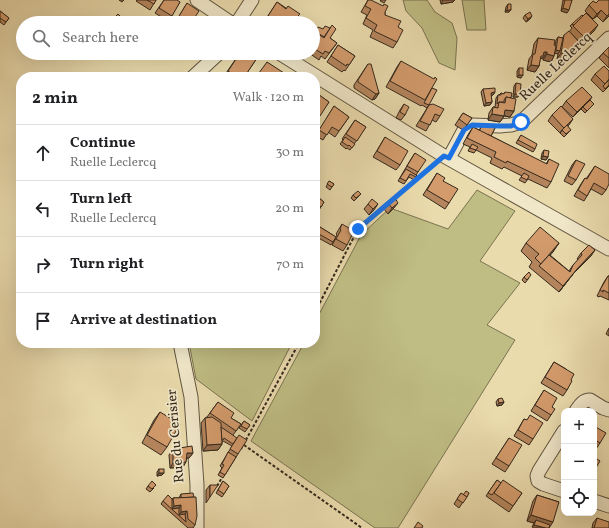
<!DOCTYPE html>
<html lang="en">
<head>
<meta charset="utf-8">
<style>
	:root { --surface:#fff; --page:#f2f2f2; --text:#202124; --muted:#757577; --line:#e0e0e0 }
	body { margin:0; font-family:Vollkorn,serif; background:var(--page); color:var(--text) }
	.controls { position:absolute; right:12px; bottom:12px; display:grid; overflow:hidden; border-radius:8px; box-shadow:0 4px 16px #0002 }
	.controls button { width:36px; height:36px; display:grid; place-items:center; padding:0; border:0; border-bottom:1px solid var(--line); background:var(--surface); color:var(--text); font:20px sans-serif }
	.stop { position:absolute; width:12px; height:12px; margin:-9px; border:3px solid #1a73e8; border-radius:50%; background:#fff }
	.stop.end { background:#1a73e8; border-color:#fff; box-shadow:0 1px 4px #0008 }
	.list { margin:0; padding:0; list-style:none }
	h2 { display:flex; justify-content:space-between; align-items:center; height:52px; margin:0; padding:0 16px; font-size:17px }
	h2 small { font-size:13px; font-weight:400; color:var(--muted) }
	.list li { display:grid; grid-template-columns:26px 1fr auto; gap:12px; align-items:center; box-sizing:border-box; height:56px; padding:0 16px; border-top:1px solid var(--line) }
	.list b { display:block; font-size:15px; white-space:nowrap }
	.list p { margin:0; font-size:13px; white-space:nowrap; color:var(--muted) }
	.list em { font-size:13px; font-style:normal; color:var(--muted) }
	.icon { flex:none; width:22px; height:22px; fill:none; stroke:currentColor; stroke-width:2; stroke-linecap:round; stroke-linejoin:round }
	.map { position:relative; flex:none; width:609px; height:528px; overflow:hidden }
	.search { position:absolute; background:var(--surface); box-shadow:0 4px 16px #0002; left:16px; top:16px; width:304px; height:44px; display:flex; align-items:center; gap:10px; box-sizing:border-box; padding:0 14px; border-radius:22px; color:var(--muted); font-size:15px }
	.panel { position:absolute; background:var(--surface); box-shadow:0 4px 16px #0002; left:16px; top:72px; width:304px; height:276px; border-radius:16px }
	.map>svg:first-child { display:block }
	.green { fill:#bfbd84; stroke:#7a7350 }
	.lines { fill:none; stroke-linecap:round; stroke-linejoin:round }
	.minor-casing { stroke:#625641; stroke-width:15 }
	.path { stroke:#34291d; stroke-width:2; stroke-dasharray:3 2; stroke-linecap:butt }
	.minor { stroke:#f1e8ca; stroke-width:13 }
	.wall { fill:#b5855d; stroke:#34291d }
	.shaded-wall { fill:#946c4c; stroke:#34291d }
	.building { fill:#d39b6c; stroke:#34291d }
	.route { stroke:#1a73e8; stroke-width:5 }
	.labels { text-anchor:middle; dominant-baseline:central; stroke-width:3.5; stroke-linejoin:round; paint-order:stroke }
	.street-label { font-size:14px; fill:#34291d; stroke:#f1e8ca }
</style>
</head>
<body>
<div class="map">
<svg width="609" height="528" viewBox="0 0 609 528">
	<rect width="100%" height="100%" fill="#eadbad"/>
	<filter id="stains"><feTurbulence type="fractalNoise" baseFrequency=".005" numOctaves="4"/><feColorMatrix values="0 0 0 0 .2 0 0 0 0 .09 0 0 0 0 .02 0 0 0 .5 -.17"/></filter>
	<radialGradient id="worn" r=".72"><stop offset=".6" stop-color="#630" stop-opacity="0"/><stop offset="1" stop-color="#630" stop-opacity=".3"/></radialGradient>
	<!-- green -->
	<g class="green">
		<path d="M403 0H427L435 12 452 23 457 38 455 70 439 63 422 28 406 11Z"/>
		<path d="M462 0H484L486 30H467Z"/>
		<path d="M477 190 515 211 480 261 520 283 487 325 515 340 398 528H375L251 441 304 343H315V322L361 235 390 208 448 229Z"/>
		<path d="M189 343H292L252 421 196 379Z"/>
	</g>
	<g class="lines">
		<defs>
			<g id="minor">
				<path d="M197 0 231 23"/>
				<path d="M237 23 252 0"/>
				<path d="M279 53 444 156 609 249"/>
				<path d="M193 77 219 53"/>
				<path d="M449 158 464 130 472 125 500 126 511 125 521 122 609 38"/>
				<path d="M180 343 191 397 197 485V528"/>
				<path d="M576 411C580 405 583 400 590 400L603 408 609 410"/>
				<path d="M564 431 539 471 537 476 538 481 543 484 564 491"/>
				<path d="M594 501 609 506"/>
			</g>
		</defs>
		<!-- minor casing -->
		<use href="#minor" class="minor-casing"/>
		<!-- path -->
		<g class="path">
			<path d="M315 312 358 229 436 163"/>
			<path d="M244 445 362 528"/>
			<path d="M241 449 299 343"/>
			<path d="M217 486 223 476"/>
		</g>
		<!-- minor -->
		<use href="#minor" class="minor"/>
	</g>
	<!-- wall -->
	<g class="wall">
		<path d="M119 0H124L122 2Z"/>
		<path d="M137 0H156L150 10 136 1Z"/>
		<path d="M164 0 180 2 168 21 155 13Z"/>
		<path d="M368 0 385 12V15L398 27 397 42 393 48 370 37 373 30 363 24 367 15 361 12Z"/>
		<path d="M381 0H386L384 3 380 1Z"/>
		<path d="M440 0H455L453 2 441 4Z"/>
		<path d="M563 0H572L567 13 561 11Z"/>
		<path d="M593 1 609 16 603 22 597 16 593 19 585 11 589 5Z"/>
		<path d="M277 2 298 16 306 23H266L264 22Z"/>
		<path d="M187 3 191 23H175Z"/>
		<path d="M508 4 511 10 509 12H505L506 7Z"/>
		<path d="M0 11 9 18 4 25 0 22Z"/>
		<path d="M525 15 530 19 526 22 523 18Z"/>
		<path d="M121 17 119 20 115 23H113L112 21 114 18Z"/>
		<path d="M572 24 594 31 581 43 569 32 572 28 570 26Z"/>
		<path d="M318 27 330 38 337 43 325 59 321 56 319 60 309 53H313V35Z"/>
		<path d="M564 35 575 48 563 60 557 59 558 54 555 53 551 62 543 60V58H542L540 59 539 66 535 72 527 70 529 59 532 55 534 44 538 38 555 46 556 40 558 37 563 38Z"/>
		<path d="M338 45 355 56 345 71 344 70 342 72 327 62Z"/>
		<path d="M609 47V68L599 58 603 53Z"/>
		<path d="M240 53 242 54 257 58 244 77H225L224 76Z"/>
		<path d="M401 61 432 88 429 105 427 108 422 105 421 106 386 87 397 67Z"/>
		<path d="M368 64 379 93 375 99 372 100 354 88V85Z"/>
		<path d="M519 68 521 78 517 77V71Z"/>
		<path d="M609 71V86L603 92 591 80 595 74Z"/>
		<path d="M516 83 518 97H513L514 86Z"/>
		<path d="M483 89 495 92 493 95H491L492 102 490 105 484 106 481 92Z"/>
		<path d="M315 92 329 102 316 121 315 120Z"/>
		<path d="M505 92 511 98 514 111 510 117 504 116 500 122 488 120 489 113 493 107H495L496 98 498 95H499L501 93 504 94Z"/>
		<path d="M590 100 592 106 585 113 581 109 573 117 562 107 566 101Z"/>
		<path d="M404 104 405 115 401 120 396 118 400 110Z"/>
		<path d="M429 105 440 116 436 122 432 120 426 131 416 126Z"/>
		<path d="M334 106 349 117 335 137 328 132 323 140 316 136Z"/>
		<path d="M463 113 472 118 463 130 455 125Z"/>
		<path d="M552 115 569 125 567 126 571 130 564 137 548 121Z"/>
		<path d="M355 120 366 127 350 150 347 148 346 149 340 144 343 140 342 139Z"/>
		<path d="M482 126H496L491 136 546 164 549 159 551 182 547 188 528 179 525 183 519 180 522 176 504 167 502 169 490 163 492 158 476 150 474 153 468 151 470 147 463 144 469 133 473 127 479 130Z"/>
		<path d="M521 135 535 149 533 152 516 143Z"/>
		<path d="M385 137 400 165 396 170 373 157Z"/>
		<path d="M544 150 548 157 546 160 541 159 542 153Z"/>
		<path d="M415 153 418 172 416 175 417 176 414 180 409 177 404 184 398 181 411 159Z"/>
		<path d="M576 160V180L572 185 564 181 572 165Z"/>
		<path d="M595 166 606 190 602 195 591 189 587 196 584 201 574 196 581 184 585 178 586 179Z"/>
		<path d="M437 173 443 181 449 203 445 209 423 195Z"/>
		<path d="M329 181 334 184 330 190 326 187Z"/>
		<path d="M361 194 354 201 351 198 353 195Z"/>
		<path d="M319 198 324 202 319 210 315 207V205Z"/>
		<path d="M388 203 394 208 388 214 384 209Z"/>
		<path d="M368 204 374 210 369 215 364 209Z"/>
		<path d="M342 224 347 245 343 251 332 245 336 238 331 245 315 236 320 227 336 237 337 235 336 234Z"/>
		<path d="M526 243H559L550 255 569 271 573 265 578 260 577 259 581 253 591 256 573 274 559 292 529 267 532 262 521 251Z"/>
		<path d="M608 276H609V300L600 296 599 297 597 296 604 282Z"/>
		<path d="M524 277 529 278 525 283 522 280Z"/>
		<path d="M609 328V336L606 334Z"/>
		<path d="M554 362 566 369 571 380 567 390 563 396 541 383Z"/>
		<path d="M544 390 552 407 551 415 547 421 531 411Z"/>
		<path d="M498 399 504 402 502 405 497 406 496 402Z"/>
		<path d="M218 402 231 418 241 424 233 435 238 454 223 478 218 475 222 468 220 466 232 446 223 441 222 442V444L218 450 203 451 201 423 205 418 207 417Z"/>
		<path d="M160 412 167 447 161 455 142 443 154 420Z"/>
		<path d="M524 419 526 420 533 439 529 445 514 436Z"/>
		<path d="M244 421 250 425 245 432 239 428Z"/>
		<path d="M594 426 600 443 596 449 594 447Z"/>
		<path d="M509 438V466L505 472 492 464Z"/>
		<path d="M173 449 193 453 189 458H187L183 467 170 468 169 455Z"/>
		<path d="M159 469 162 475 157 476V472Z"/>
		<path d="M497 480 501 483 522 493 509 512 486 496Z"/>
		<path d="M223 481 229 486 222 497 216 493Z"/>
		<path d="M210 485V497L206 503V490Z"/>
		<path d="M148 486 154 488 150 492 146 489Z"/>
		<path d="M461 493 463 495 469 493 459 508 454 504Z"/>
		<path d="M181 494 195 525 193 528H188L161 504 163 501 172 500 173 498H179Z"/>
		<path d="M537 495 559 502 532 527 534 523 527 521 533 501Z"/>
		<path d="M597 518 609 528H592L593 523Z"/>
	</g>
	<!-- shaded-wall -->
	<g class="shaded-wall">
		<path d="M443 0H455L453 2 441 4Z"/>
		<path d="M563 8 569 10 567 13 561 11Z"/>
		<path d="M507 10H511L509 12H505Z"/>
		<path d="M601 10 597 16 593 19 597 14Z"/>
		<path d="M609 14V16L603 22 607 16Z"/>
		<path d="M532 16 530 19 526 22 528 19Z"/>
		<path d="M598 25 594 31 581 43 585 38Z"/>
		<path d="M579 42 575 48 563 60 557 59 561 53Z"/>
		<path d="M556 50 560 51 558 54 554 53Z"/>
		<path d="M544 52H547L543 58H542L539 61H537Z"/>
		<path d="M547 54 554 56 551 62 543 60Z"/>
		<path d="M531 65 539 66 535 72 527 70Z"/>
		<path d="M519 75H523L521 78 517 77Z"/>
		<path d="M495 92 493 95 489 96 491 93Z"/>
		<path d="M379 93 375 99 372 100 376 94Z"/>
		<path d="M515 94H520L518 97H513Z"/>
		<path d="M592 97 588 103 583 107 573 117 577 112Z"/>
		<path d="M492 102 490 105 484 106 486 103Z"/>
		<path d="M505 110 514 111 510 117 501 115Z"/>
		<path d="M492 114 504 116 500 122 488 120Z"/>
		<path d="M573 119 569 125 563 130H562L560 133 564 128Z"/>
		<path d="M543 156 548 157 546 160 541 159Z"/>
		<path d="M398 203 394 208 388 214 392 208Z"/>
		<path d="M378 204 374 210 369 215 373 209Z"/>
		<path d="M559 243 553 252 540 267 539 266 541 264Z"/>
		<path d="M595 250 591 256 573 274 559 292 577 269Z"/>
		<path d="M504 402 502 405 497 406 499 403Z"/>
		<path d="M222 444 218 450 203 451 207 445Z"/>
		<path d="M187 453H193L189 458H183Z"/>
		<path d="M186 462 183 467 170 468 173 463Z"/>
		<path d="M159 473H164L162 475 157 476Z"/>
		<path d="M181 505 177 511 172 509 174 506Z"/>
		<path d="M187 511 183 517 179 515 181 512Z"/>
		<path d="M531 515 553 522 549 528 536 520 534 523 527 521Z"/>
		<path d="M534 525 546 528H534L532 527Z"/>
	</g>
	<!-- building -->
	<g class="building">
		<path d="M147 0H156L154 4Z"/>
		<path d="M164 0H177L180 2 172 16 159 8Z"/>
		<path d="M368 0H371L383 6 384 4 388 6 385 12V15L401 21 398 27 403 30 397 42 374 31 377 25 366 18 371 9 365 6Z"/>
		<path d="M565 0H572L569 10 563 8Z"/>
		<path d="M599 0H609V14L607 16 601 10 597 14 589 5 593 1 596 3Z"/>
		<path d="M277 2 286 9 288 6 300 14 298 16 306 22V23H278L268 16Z"/>
		<path d="M187 3 199 11 191 23H180L176 21Z"/>
		<path d="M508 4H511V10H507Z"/>
		<path d="M0 11 9 18 6 22 0 18Z"/>
		<path d="M530 12 532 16 528 19 525 15Z"/>
		<path d="M586 13 598 25 585 38 573 26Z"/>
		<path d="M118 14 121 17 116 21 114 18Z"/>
		<path d="M582 15 583 16 574 25 572 24Z"/>
		<path d="M332 25 336 29 330 38 337 43 329 53 325 51 323 54 313 48V36L316 32 324 38Z"/>
		<path d="M325 26 330 28 324 37 316 32 314 35 313 34 318 27 323 29Z"/>
		<path d="M569 31 579 42 567 54 561 53 564 35Z"/>
		<path d="M558 37 563 38 560 51 556 50Z"/>
		<path d="M538 38 555 40 554 45 556 46 554 56 547 54V52H544L543 56H541L539 66 531 65 533 54H535Z"/>
		<path d="M338 45 355 56 349 65 347 64 346 66 331 56Z"/>
		<path d="M609 47V58L603 53Z"/>
		<path d="M240 53 242 54 243 53H250L257 58 245 76 241 73 239 77H237L228 71Z"/>
		<path d="M401 61 434 79 435 77 437 79 425 100 390 81Z"/>
		<path d="M267 62 284 73 281 77H256Z"/>
		<path d="M368 64H371L379 93 376 94 358 82V80Z"/>
		<path d="M604 66 609 71V79L605 84 595 74Z"/>
		<rect x="519" y="68" width="4" height="7"/>
		<path d="M609 80V85L605 89 603 86Z"/>
		<path d="M516 83 521 84 520 94H515Z"/>
		<path d="M582 87 592 97 577 112 566 101Z"/>
		<path d="M432 88 437 90 429 105 424 103Z"/>
		<path d="M495 88V92L491 93 492 102 486 103 483 89Z"/>
		<path d="M315 92 329 102 320 116 315 112Z"/>
		<path d="M505 92 512 93 511 98 506 97 504 100V102H499L497 104 498 95H501V93L504 94Z"/>
		<path d="M506 97 516 99 514 111 505 110 504 116 492 114 493 107 498 108 499 102 505 103Z"/>
		<path d="M590 100 594 104 587 111 583 107Z"/>
		<path d="M404 104 409 107 405 115 400 112Z"/>
		<path d="M433 104 444 109 440 116 435 114 430 125 420 121 429 105Z"/>
		<path d="M334 106 349 117 339 131 332 127 327 135 319 130Z"/>
		<path d="M561 106 573 119 564 128 552 115Z"/>
		<path d="M463 113 472 118 467 125 459 119Z"/>
		<path d="M355 120 366 127 357 141 346 134Z"/>
		<path d="M567 125 571 130 566 134 562 130Z"/>
		<path d="M482 126H496L491 136 488 134V135L479 131Z"/>
		<path d="M473 127 547 164 549 159 559 164 551 182 507 161 506 163 494 157 496 152 467 138Z"/>
		<path d="M521 135 537 144 535 149 518 140Z"/>
		<path d="M345 137 355 144 352 148 349 145 348 146 342 142Z"/>
		<path d="M385 137 408 151 400 165 377 151Z"/>
		<path d="M472 144 478 147 476 150 470 148Z"/>
		<path d="M544 150 549 151 548 157 543 156Z"/>
		<path d="M415 153 426 160 418 172 407 166Z"/>
		<path d="M576 160 585 164 576 180 568 176Z"/>
		<path d="M595 166 609 174V184L606 190 594 183 587 196 578 190 585 178 587 179Z"/>
		<path d="M406 169 416 175 417 176 416 177 410 174 406 181 400 178Z"/>
		<path d="M437 173 445 178 443 181 458 189 449 203 427 190Z"/>
		<path d="M524 173 529 176 527 180 521 177Z"/>
		<path d="M329 181 334 184 332 187 327 184Z"/>
		<path d="M358 191 361 194 356 198 353 195Z"/>
		<path d="M319 198 324 202 321 207 316 203Z"/>
		<path d="M395 198 398 203 392 208 388 203Z"/>
		<path d="M372 199 378 204 373 209 368 204Z"/>
		<path d="M342 224 354 231 347 245 336 239 341 230 340 229Z"/>
		<path d="M320 227 336 237 333 242 317 233Z"/>
		<path d="M540 227 559 243 541 264 535 258 539 254 526 243Z"/>
		<path d="M589 245 595 250 577 269 563 286 539 266 549 255 570 272 573 265 582 255 581 253Z"/>
		<path d="M529 272 531 275 527 280 524 277Z"/>
		<path d="M608 276H609V293L603 290V292L600 290Z"/>
		<path d="M554 362 574 374 571 380 572 381 567 390 545 377Z"/>
		<path d="M544 390 557 398 552 407 555 409 551 415 535 405Z"/>
		<path d="M502 398 504 402 499 403 498 399Z"/>
		<path d="M218 402 234 413 231 418 241 424 236 431 210 413Z"/>
		<path d="M160 412 180 424 167 447 147 435Z"/>
		<path d="M530 415 543 423 533 439 518 430 524 419 527 420Z"/>
		<path d="M212 417 221 423 222 444 207 445 205 418Z"/>
		<path d="M244 421 250 425 247 429 241 426Z"/>
		<path d="M594 426 606 433 600 443 594 439Z"/>
		<path d="M221 427 237 438 233 444 224 438 223 440H222Z"/>
		<path d="M239 435 247 440 238 454 230 449Z"/>
		<path d="M509 438 522 445 509 466 496 458Z"/>
		<path d="M192 446 193 453H187L186 462 173 463V449Z"/>
		<path d="M228 452 236 457 225 475 220 472 224 465 222 464Z"/>
		<path d="M594 457 600 461 594 471Z"/>
		<rect x="159" y="469" width="5" height="4"/>
		<path d="M497 480 501 483 492 495 488 493Z"/>
		<path d="M503 480 522 493 513 506 494 493Z"/>
		<path d="M152 481 156 485 152 489 148 486Z"/>
		<path d="M223 481 229 486 224 494 218 490Z"/>
		<path d="M210 485H218L210 497Z"/>
		<path d="M466 491 469 493 467 497 463 495Z"/>
		<path d="M193 493 194 497 181 498V494Z"/>
		<path d="M461 493 467 497 463 503 457 499Z"/>
		<path d="M168 495 172 499V509L179 508V515L185 514 186 522 163 501Z"/>
		<path d="M537 495 559 502 553 522 531 515Z"/>
		<path d="M196 497 197 516 195 525 188 519 187 511 181 512V505L174 506 173 498Z"/>
		<path d="M597 518 609 522V528H594Z"/>
		<path d="M536 520 550 525 549 528H546L534 525Z"/>
		<path d="M418 522 423 526 422 528H414Z"/>
	</g>
	<g class="lines">
		<!-- route -->
		<path class="route" d="M358 229 444 156 449 158 464 130 472 125 500 126H511L521 122"/>
	</g>
	<g class="labels">
		<!-- street labels -->
		<g class="street-label">
			<text transform="translate(556 67) rotate(-43)">Ruelle Leclercq</text>
			<text transform="translate(176 436) rotate(-95)">Rue du Cerisier</text>
		</g>
	</g>
	<rect width="100%" height="100%" filter="url(#stains)"/>
	<rect width="100%" height="100%" fill="url(#worn)"/>
</svg>
<div class="controls">
<button>+</button>
<button>−</button>
<button><svg class="icon" aria-label="locate" viewBox="0 0 24 24"><circle cx="12" cy="12" r="6"/><path d="M12 2v4M12 18v4M2 12h4M18 12h4"/></svg></button>
</div>
<div class="stop" style="left:521px;top:122px"></div>
<div class="stop end" style="left:358px;top:229px"></div>
<div class="search"><svg class="icon" aria-label="search" viewBox="0 0 24 24"><circle cx="10" cy="10" r="6"/><path d="M15 15l6 6"/></svg>Search here</div>
<section class="panel">
<h2>2 min<small>Walk · 120 m</small></h2>
<ul class="list">
<li><svg class="icon" aria-label="ahead" viewBox="0 0 24 24"><path d="M12 20V5M6 11l6-6 6 6"/></svg><div><b>Continue</b><p>Ruelle Leclercq</p></div><em>30 m</em></li>
<li><svg class="icon" aria-label="left" viewBox="0 0 24 24"><path d="M17 20v-9H6M10 6l-5 5 5 5"/></svg><div><b>Turn left</b><p>Ruelle Leclercq</p></div><em>20 m</em></li>
<li><svg class="icon" aria-label="right" viewBox="0 0 24 24"><path d="M7 20v-9h11M14 6l5 5-5 5"/></svg><div><b>Turn right</b></div><em>70 m</em></li>
<li><svg class="icon" aria-label="arrive" viewBox="0 0 24 24"><path d="M6 21V4h12l-3 4 3 4H6"/></svg><div><b>Arrive at destination</b></div></li>
</ul>
</section>
</div>
</body>
</html>
